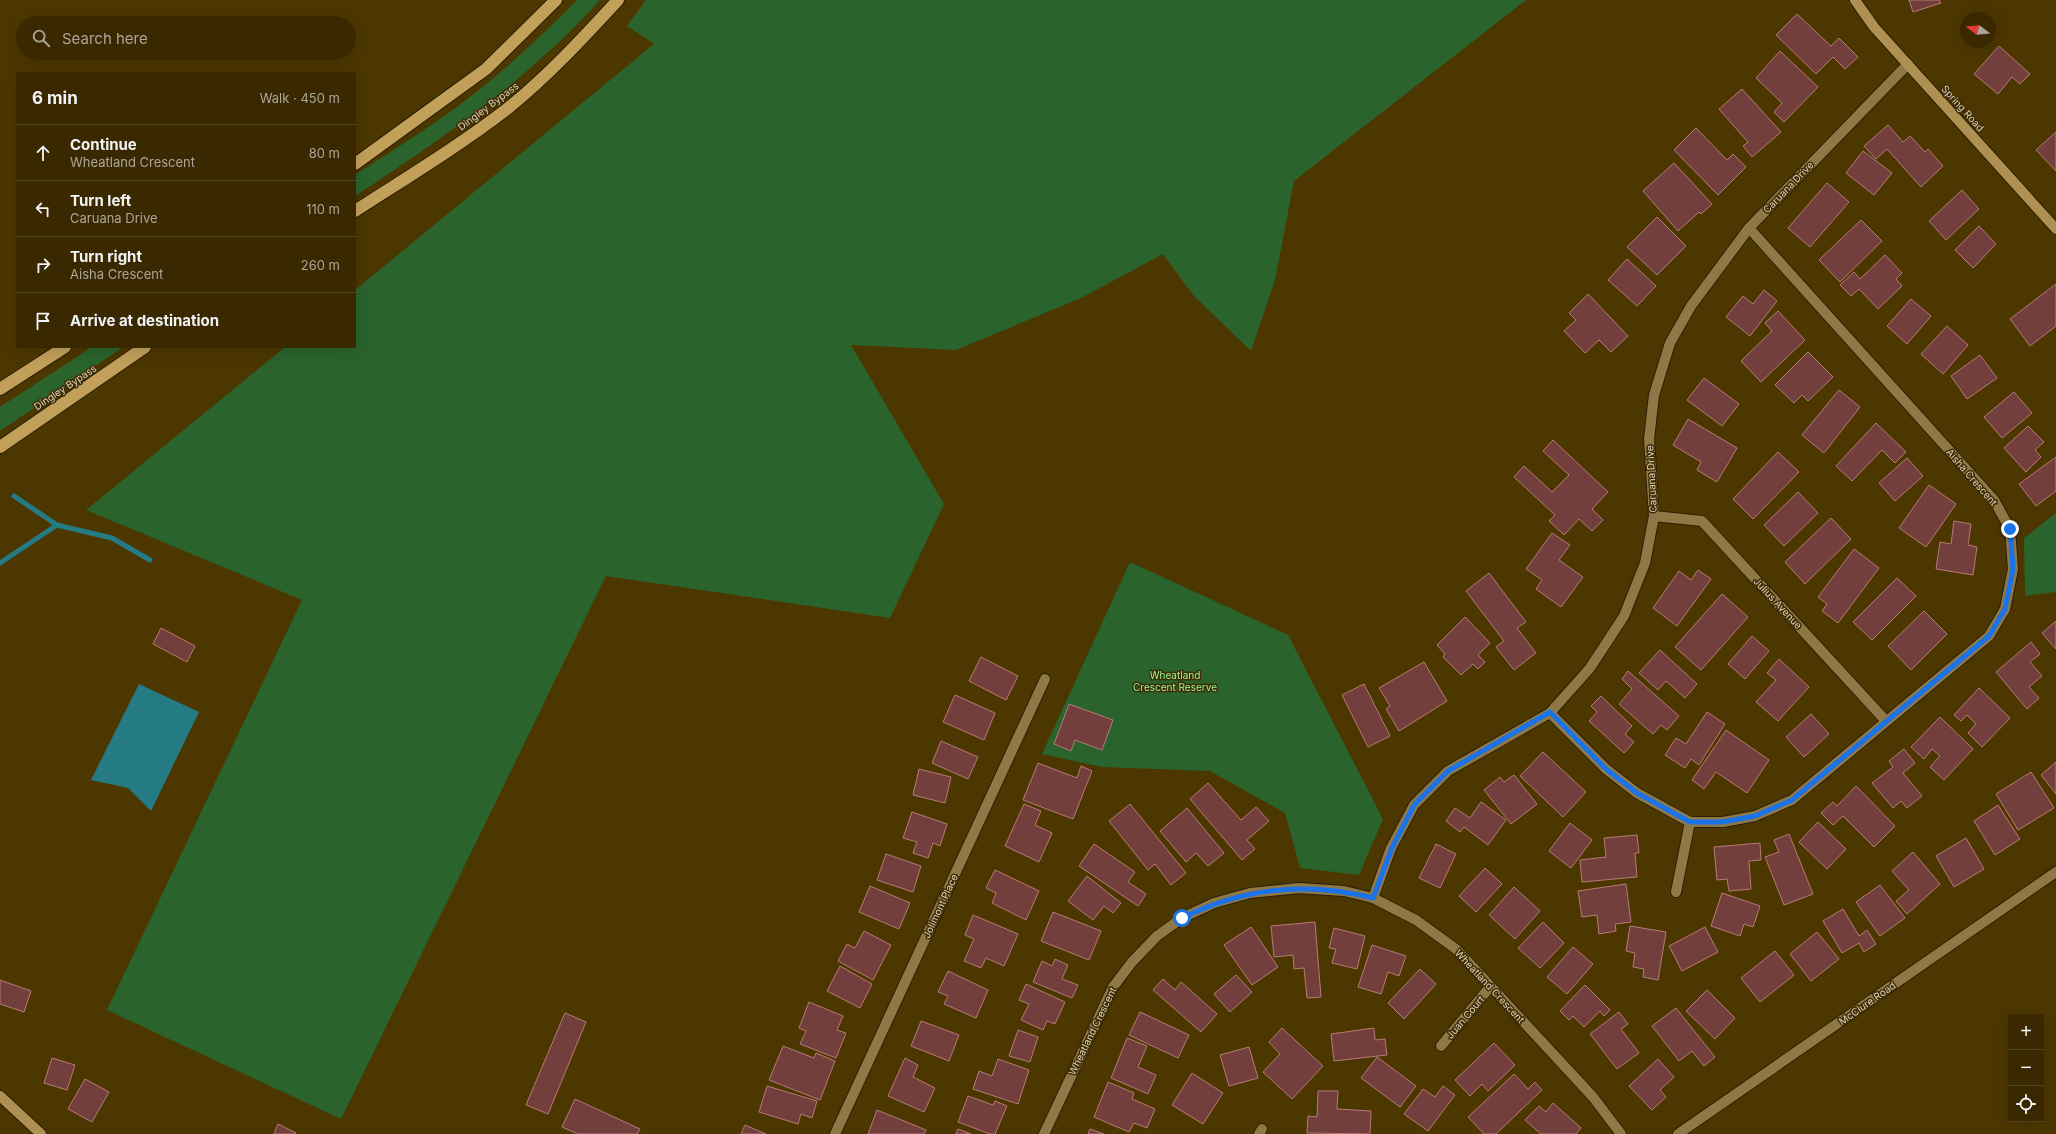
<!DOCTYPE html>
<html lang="en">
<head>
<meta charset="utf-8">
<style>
	:root { --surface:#3a2900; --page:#41310a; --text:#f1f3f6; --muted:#aba699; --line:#544522 }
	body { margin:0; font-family:Inter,sans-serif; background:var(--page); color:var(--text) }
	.controls { position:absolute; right:12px; bottom:12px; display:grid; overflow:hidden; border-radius:0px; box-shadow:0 4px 16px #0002 }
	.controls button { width:36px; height:36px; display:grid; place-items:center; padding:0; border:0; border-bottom:1px solid var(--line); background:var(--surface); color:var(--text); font:20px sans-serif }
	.compass { position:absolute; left:1960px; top:12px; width:36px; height:36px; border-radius:50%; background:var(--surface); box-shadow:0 4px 16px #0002; rotate:286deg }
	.stop { position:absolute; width:12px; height:12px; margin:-9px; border:3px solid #1a73e8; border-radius:50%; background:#fff }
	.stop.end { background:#1a73e8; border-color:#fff; box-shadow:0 1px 4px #0008 }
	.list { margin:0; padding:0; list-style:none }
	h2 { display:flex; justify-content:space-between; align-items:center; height:52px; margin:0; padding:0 16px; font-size:17px }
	h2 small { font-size:13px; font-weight:400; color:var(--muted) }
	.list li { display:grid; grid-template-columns:26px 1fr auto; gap:12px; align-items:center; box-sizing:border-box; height:56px; padding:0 16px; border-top:1px solid var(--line) }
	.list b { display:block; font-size:15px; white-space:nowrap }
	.list p { margin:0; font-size:13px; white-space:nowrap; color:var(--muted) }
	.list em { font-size:13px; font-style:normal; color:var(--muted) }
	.icon { flex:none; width:22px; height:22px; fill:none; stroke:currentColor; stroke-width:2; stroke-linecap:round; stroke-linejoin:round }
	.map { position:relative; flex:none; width:2056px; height:1134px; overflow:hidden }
	.search { position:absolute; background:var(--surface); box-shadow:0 4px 16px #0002; left:16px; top:16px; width:340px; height:44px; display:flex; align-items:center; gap:10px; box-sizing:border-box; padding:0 14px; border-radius:22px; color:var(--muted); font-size:15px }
	.panel { position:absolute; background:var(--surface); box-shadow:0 4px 16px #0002; left:16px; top:72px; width:340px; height:276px; border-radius:0px }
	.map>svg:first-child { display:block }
	.green { fill:#2a632c }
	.water { fill:#257b83 }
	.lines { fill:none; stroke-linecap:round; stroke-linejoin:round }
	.stream { stroke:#257b83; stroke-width:5 }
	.building { fill:#733f3c; stroke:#b57b76 }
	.minor-casing { stroke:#2c2005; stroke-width:12 }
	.major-casing { stroke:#2c2005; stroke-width:12 }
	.highway-casing { stroke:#2c2005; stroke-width:14 }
	.minor { stroke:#907846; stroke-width:10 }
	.major { stroke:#ae9052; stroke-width:10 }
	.highway { stroke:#c2a05a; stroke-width:12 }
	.route { stroke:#1a73e8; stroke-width:5 }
	.labels { text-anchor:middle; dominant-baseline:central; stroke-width:3; stroke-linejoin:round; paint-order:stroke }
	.street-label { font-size:10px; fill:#dfd2b9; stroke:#3f2e05 }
	.park-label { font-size:10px; fill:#95f996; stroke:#3f2e05 }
</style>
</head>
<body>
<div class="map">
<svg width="2056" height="1134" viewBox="0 0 2056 1134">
	<rect width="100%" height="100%" fill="#4d3700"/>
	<!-- green -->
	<g class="green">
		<path d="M577 0H600C529 79 443 138 355 196V175C401 145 448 116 490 81 521 55 549 28 577 0Z"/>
		<path d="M646 0H1526L1294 181 1275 280 1251 351 1193 295 1163 254 1081 298 956 350 851 345 944 504 890 618 606 576 341 1119 107 1010 302 600 86 510 285 347H355V290L654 44 627 26Z"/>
		<path d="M92 347H123L0 431V407Z"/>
		<path d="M2056 513V592L2025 596 2024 538Z"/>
		<path d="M1130 562 1288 635 1383 819 1359 875 1300 868 1285 813 1210 771 1102 767 1042 754Z"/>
	</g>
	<!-- water -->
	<path class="water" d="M139 684 199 712 151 811 128 788 91 780Z"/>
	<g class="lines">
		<!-- stream -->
		<g class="stream">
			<path d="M57 525 112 538 150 560"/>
			<path d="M0 563 57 525 14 496"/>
		</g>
	</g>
	<!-- building -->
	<g class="building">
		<path d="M1909 0H1939L1941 3 1913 12Z"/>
		<path d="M1797 14 1831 46 1839 38 1858 57 1845 69 1833 57 1816 74 1776 35Z"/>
		<path d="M1999 46 2030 74 2020 84 2012 77 1998 94 1974 74Z"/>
		<path d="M1780 51 1818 87 1784 122 1774 112 1782 103 1756 78Z"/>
		<path d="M1742 89 1781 132 1752 157 1743 146 1748 142 1719 109Z"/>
		<path d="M1888 125 1903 142 1910 136 1925 152 1928 149 1943 166 1921 187 1887 149 1876 159 1864 146Z"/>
		<path d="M1696 128 1727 160 1733 154 1746 167 1718 195 1674 150Z"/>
		<path d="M2056 132V171L2036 150Z"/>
		<path d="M1863 151 1892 173 1874 195 1846 173Z"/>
		<path d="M1674 163 1712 204 1701 214 1699 212 1678 231 1643 191Z"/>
		<path d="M1827 183 1849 202 1810 247 1788 228Z"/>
		<path d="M1962 190 1979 209 1946 240 1929 221Z"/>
		<path d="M1657 217 1686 246 1657 275 1627 247Z"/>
		<path d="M1861 220 1882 241 1840 282 1819 260Z"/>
		<path d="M1979 226 1996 244 1973 268 1955 250Z"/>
		<path d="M1885 255 1902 273 1896 279 1902 286 1878 309 1859 289 1851 296 1840 285 1854 272 1860 279Z"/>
		<path d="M1627 259 1656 286 1637 306 1608 280Z"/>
		<path d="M2056 284V326L2030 346 2010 319Z"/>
		<path d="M1764 290 1777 301 1750 336 1726 317 1743 296 1753 304Z"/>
		<path d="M1588 294 1628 336 1611 352 1599 340 1585 353 1564 331 1576 320 1569 313Z"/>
		<path d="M1911 299 1931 316 1907 344 1887 326Z"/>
		<path d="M1778 311 1805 340 1761 382 1741 361 1772 331 1765 323Z"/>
		<path d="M1947 326 1968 345 1943 374 1921 354Z"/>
		<path d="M1808 352 1833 377 1808 401 1802 395 1794 403 1775 385Z"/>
		<path d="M1980 355 1997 378 1967 399 1951 376Z"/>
		<path d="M1704 378 1739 404 1722 426 1687 400Z"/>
		<path d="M1839 390 1860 407 1824 453 1802 435Z"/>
		<path d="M2014 392 2032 413 2002 438 1984 417Z"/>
		<path d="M1688 419 1737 448 1717 482 1697 470 1701 462 1673 445Z"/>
		<path d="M1876 423 1906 452 1895 463 1882 450 1852 481 1836 466Z"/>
		<path d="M2028 426 2044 442 2035 450 2041 457 2026 472 2004 448Z"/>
		<path d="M1553 440 1608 492 1592 509 1603 520 1592 531 1579 519 1564 535 1549 521 1555 515 1514 477 1524 466 1552 492 1569 475 1543 451Z"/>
		<path d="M1778 452 1799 472 1753 519 1733 499Z"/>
		<path d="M2056 457V491L2036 506 2019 484Z"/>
		<path d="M1907 458 1923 476 1895 501 1879 483Z"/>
		<path d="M1929 485 1956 504 1926 547 1899 528Z"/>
		<path d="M1798 492 1818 513 1784 546 1764 525Z"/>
		<path d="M1831 518 1851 539 1805 584 1785 562Z"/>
		<path d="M1954 521 1971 524 1968 545 1977 547 1973 575 1936 569 1940 542 1951 544Z"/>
		<path d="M1552 533 1570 545 1559 560 1583 577 1561 607 1536 589 1542 580 1526 569Z"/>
		<path d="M1854 549 1879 568 1838 623 1822 611 1827 604 1818 597Z"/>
		<path d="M1698 570 1711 579 1677 626 1653 608 1679 571 1691 580Z"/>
		<path d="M1489 573 1526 622 1517 628 1536 653 1514 670 1496 647 1504 641 1466 591Z"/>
		<path d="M1897 578 1916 596 1872 640 1853 622Z"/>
		<path d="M1722 594 1748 617 1701 670 1675 647Z"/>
		<path d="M1924 611 1947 634 1911 670 1888 646Z"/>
		<path d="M1465 617 1490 643 1478 655 1485 662 1478 669 1473 664 1461 675 1443 657 1445 654 1437 645Z"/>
		<path d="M2056 621V649L2042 633Z"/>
		<path d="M161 628 195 646 187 662 153 644Z"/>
		<path d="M1752 636 1769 651 1745 679 1728 664Z"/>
		<path d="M2031 642 2040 654 2030 662 2042 676 2029 687 2039 698 2027 709 1996 672Z"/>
		<path d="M1660 650 1697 684 1685 698 1666 681 1658 690 1639 673Z"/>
		<path d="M981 657 1018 676 1006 700 969 681Z"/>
		<path d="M1779 659 1809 687 1778 721 1756 702 1776 680 1767 673Z"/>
		<path d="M1424 662 1447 701 1399 731 1386 709 1390 706 1379 688Z"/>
		<path d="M1628 671 1679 716 1667 730 1661 725 1653 734 1619 704 1632 689 1622 679Z"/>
		<path d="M1364 684 1390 736 1368 747 1342 695Z"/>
		<path d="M1979 688 2010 718 1982 747 1968 733 1976 724 1967 715 1961 721 1954 715Z"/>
		<path d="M955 695 995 713 984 740 943 722Z"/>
		<path d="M1601 696 1632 726 1625 734 1634 742 1624 753 1589 721 1597 712 1591 706Z"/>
		<path d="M1069 704 1113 720 1102 750 1075 740 1071 751 1054 744Z"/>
		<path d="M1707 712 1725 724 1699 765 1691 759 1685 768 1665 755 1676 738 1686 744Z"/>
		<path d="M1811 714 1829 734 1804 757 1786 737Z"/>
		<path d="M1940 717 1973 749 1944 780 1930 767 1940 756 1932 749 1924 759 1911 747Z"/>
		<path d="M1726 730 1769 760 1747 793 1716 772 1704 789 1692 780Z"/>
		<path d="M941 741 978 757 968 779 932 763Z"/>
		<path d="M1904 749 1915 763 1903 773 1922 796 1907 808 1901 801 1893 808 1872 783 1893 767 1889 761Z"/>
		<path d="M1543 752 1586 792 1563 817 1520 776Z"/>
		<path d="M2056 762V794L2041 775Z"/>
		<path d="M1038 763 1077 778 1081 766 1092 771 1073 819 1023 800Z"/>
		<path d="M919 769 951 777 945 803 913 795Z"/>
		<path d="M2031 772 2054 808 2018 830 1996 794Z"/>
		<path d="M1514 775 1537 804 1511 824 1484 790 1500 777 1504 782Z"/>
		<path d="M1208 783 1241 820 1256 807 1269 821 1247 840 1255 849 1242 860 1190 799Z"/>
		<path d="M1856 786 1895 826 1874 847 1843 816 1833 825 1821 813 1833 802 1837 806Z"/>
		<path d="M1481 802 1506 820 1488 845 1464 827 1460 832 1446 821 1455 808 1470 818Z"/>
		<path d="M1024 804 1041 811 1035 825 1052 833 1039 862 1005 846Z"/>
		<path d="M1130 804 1186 873 1171 885 1155 864 1148 870 1109 821Z"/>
		<path d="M1998 805 2020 839 1995 855 1974 821Z"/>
		<path d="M1187 808 1224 853 1208 866 1196 853 1186 862 1160 831Z"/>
		<path d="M912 812 947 824 940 846 933 843 928 858 913 853 917 842 903 838Z"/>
		<path d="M1818 822 1846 849 1827 869 1799 842Z"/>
		<path d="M1570 823 1592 840 1571 868 1549 851Z"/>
		<path d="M1789 834 1813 894 1784 905 1765 857 1779 852 1774 840Z"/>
		<path d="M1637 835 1639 853H1635L1637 877 1582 882 1580 860 1606 857 1604 838Z"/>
		<path d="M1966 838 1984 869 1954 887 1936 856Z"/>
		<path d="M1760 843 1761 860 1749 861 1751 889 1729 891 1727 879 1717 880 1714 847Z"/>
		<path d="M1094 844 1135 872 1128 882 1146 894 1138 906 1079 866Z"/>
		<path d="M1436 844 1456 854 1440 888 1419 878Z"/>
		<path d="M1913 852 1940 884 1907 914 1896 901 1909 890 1892 871Z"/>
		<path d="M886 854 921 866 913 892 877 880Z"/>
		<path d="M1485 868 1502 884 1476 912 1459 896Z"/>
		<path d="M995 870 1039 891 1026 920 992 903 996 893 986 888Z"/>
		<path d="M1087 876 1121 903 1113 913 1104 906 1093 920 1068 901Z"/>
		<path d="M1626 884 1631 922 1615 924 1616 931 1599 934 1597 915 1582 917 1578 891Z"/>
		<path d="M1880 885 1905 918 1880 936 1856 902Z"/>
		<path d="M870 886 910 903 899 929 859 912Z"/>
		<path d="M1514 887 1540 911 1515 939 1489 915Z"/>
		<path d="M1722 893 1760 906 1753 927 1744 924 1740 936 1711 926Z"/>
		<path d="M1843 909 1859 936 1867 930 1876 944 1864 952 1859 943 1842 953 1823 921Z"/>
		<path d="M1053 912 1101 931 1089 960 1041 941Z"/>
		<path d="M973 915 1018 934 1004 966 986 958 981 968 964 961 974 939 965 935Z"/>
		<path d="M1315 922 1321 997 1307 998 1304 968 1294 969 1293 955 1274 957 1271 926Z"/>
		<path d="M1543 922 1564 943 1540 968 1518 948Z"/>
		<path d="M1630 926 1666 932 1658 980 1643 977 1644 969 1633 967 1635 953 1626 951Z"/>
		<path d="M1251 927 1278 967 1252 985 1224 945Z"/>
		<path d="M1705 927 1718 952 1682 971 1669 946Z"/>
		<path d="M1334 928 1365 936 1357 969 1332 963 1336 949 1329 948Z"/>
		<path d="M864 931 891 945 873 980 838 961 847 944 855 948Z"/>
		<path d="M1817 932 1839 959 1811 981 1790 954Z"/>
		<path d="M1372 945 1406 956 1399 976 1388 972 1381 994 1358 987Z"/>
		<path d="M1573 947 1593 964 1567 994 1547 977Z"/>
		<path d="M1775 951 1794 975 1760 1002 1741 978Z"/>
		<path d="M1055 959 1068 965 1062 979 1078 985 1072 998 1033 982 1042 961 1052 966Z"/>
		<path d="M840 966 872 984 860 1008 827 991Z"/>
		<path d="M1420 969 1436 984 1404 1019 1388 1003Z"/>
		<path d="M948 971 988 990 976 1018 944 1004 948 996 938 992Z"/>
		<path d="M1236 975 1252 992 1230 1012 1214 994Z"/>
		<path d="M1163 979 1175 990 1181 982 1217 1014 1201 1032 1153 990Z"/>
		<path d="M0 980 31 991 24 1012 0 1004Z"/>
		<path d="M1026 984 1065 1002 1055 1024 1047 1021 1043 1030 1021 1020 1029 1004 1019 1000Z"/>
		<path d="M1585 985 1610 1010 1604 1016 1600 1011 1584 1027 1573 1016 1569 1020 1560 1011Z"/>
		<path d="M1707 990 1735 1018 1715 1039 1686 1011Z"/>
		<path d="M809 1002 843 1016 837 1030 846 1033 836 1058 800 1044 806 1031 799 1028Z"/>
		<path d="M1676 1008 1715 1057 1704 1066 1692 1051 1679 1061 1652 1026Z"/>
		<path d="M1140 1012 1189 1035 1178 1058 1129 1035Z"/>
		<path d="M1619 1012 1628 1024 1621 1029 1639 1053 1617 1069 1590 1034Z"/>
		<path d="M565 1013 586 1022 548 1114 526 1105Z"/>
		<path d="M921 1021 959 1035 949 1061 911 1046Z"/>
		<path d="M1282 1028 1323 1066 1292 1099 1263 1072 1280 1054 1269 1042Z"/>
		<path d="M1374 1028 1375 1040 1385 1039 1387 1055 1334 1061 1331 1034Z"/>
		<path d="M1018 1030 1038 1037 1030 1062 1009 1056Z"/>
		<path d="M1127 1038 1147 1046 1138 1067 1156 1075 1148 1094 1111 1078Z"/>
		<path d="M1494 1043 1515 1065 1488 1091 1482 1084 1470 1096 1455 1080Z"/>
		<path d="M783 1046 814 1058 816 1053 835 1061 820 1100 769 1080Z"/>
		<path d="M1249 1047 1258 1078 1229 1086 1220 1055Z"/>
		<path d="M1377 1057 1416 1086 1400 1107 1361 1078Z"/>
		<path d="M52 1058 75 1065 67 1090 44 1083Z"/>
		<path d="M905 1058 918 1065 913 1077 935 1088 924 1112 888 1096Z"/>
		<path d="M998 1059 1029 1070 1018 1104 973 1089 979 1071 992 1076Z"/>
		<path d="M1658 1059 1674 1077 1660 1090 1666 1097 1652 1110 1629 1086Z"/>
		<path d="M1192 1073 1223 1093 1203 1124 1172 1105Z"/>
		<path d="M1514 1074 1528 1089 1535 1082 1542 1090 1496 1134H1484L1468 1117Z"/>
		<path d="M85 1079 109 1092 92 1122 68 1109Z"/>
		<path d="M1108 1082 1134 1093 1132 1099 1155 1109 1147 1128 1134 1123 1129 1132 1094 1117Z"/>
		<path d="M767 1086 817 1101 812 1118 801 1114 798 1124 759 1112Z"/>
		<path d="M1443 1086 1455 1095 1428 1131 1404 1114 1423 1089 1435 1097Z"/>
		<path d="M1318 1091H1338L1337 1109 1371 1111 1370 1134 1307 1133 1308 1116 1317 1117Z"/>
		<path d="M968 1096 993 1105 995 1101 1007 1106 995 1134H990L958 1122Z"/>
		<path d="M575 1099 640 1129 637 1134H578L562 1127Z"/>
		<path d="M1553 1103 1581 1128 1576 1134H1541L1525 1120 1539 1106 1546 1112Z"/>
		<path d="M877 1110 926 1130 924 1134H868Z"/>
		<path d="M278 1124 296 1133 295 1134H274Z"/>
		<path d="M745 1125 766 1134H741Z"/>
		<path d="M958 1129 971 1134H956Z"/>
		<path d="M1090 1129 1104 1134H1088Z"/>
	</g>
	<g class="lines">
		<defs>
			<g id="minor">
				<path d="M1654 516 1702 521 1886 721"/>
				<path d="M1550 713 1606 769 1637 793 1690 822H1723L1755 816 1792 800 1989 636 2005 609 2013 569 2010 529 1994 500 1749 228"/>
				<path d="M1676 892 1690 822"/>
				<path d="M1373 898 1391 848 1414 805 1448 771 1550 713 1590 668 1624 616 1645 563 1654 516 1649 439 1654 395 1670 343 1691 306 1749 228 1908 64"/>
				<path d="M1441 1046 1490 987"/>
				<path d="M835 1134 1045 679"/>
				<path d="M1044 1134 1113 987 1132 962 1157 936 1182 918 1214 903 1250 893 1299 888 1344 891 1373 898 1416 920 1456 949 1593 1097 1621 1134"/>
				<path d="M1259 1134 1262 1129"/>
				<path d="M1678 1134 2056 872"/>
			</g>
			<g id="major">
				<path d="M1855 0 1874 27 2056 229"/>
				<path d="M0 1096 41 1134"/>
			</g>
			<g id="highway">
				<path d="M355 164 486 69 556 0"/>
				<path d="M355 211C406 178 459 146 507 109 548 76 583 38 618 0"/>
				<path d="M0 389 65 347"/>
				<path d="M0 447 145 347"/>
			</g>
		</defs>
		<!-- minor casing -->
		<use href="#minor" class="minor-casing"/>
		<!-- major casing -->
		<use href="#major" class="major-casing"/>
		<!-- highway casing -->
		<use href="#highway" class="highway-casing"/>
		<!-- minor -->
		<use href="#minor" class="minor"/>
		<!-- major -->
		<use href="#major" class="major"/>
		<!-- highway -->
		<use href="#highway" class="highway"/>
	</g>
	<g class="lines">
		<!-- route -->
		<path class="route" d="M1182 918C1243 888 1307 881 1373 898L1392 848 1414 805 1448 771 1550 712 1606 769 1637 793 1690 822H1722L1755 816 1792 800 1989 636 2005 609 2013 569 2010 529"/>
	</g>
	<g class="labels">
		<!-- street labels -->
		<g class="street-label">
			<text transform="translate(488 106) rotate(-37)">Dingley Bypass</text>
			<text transform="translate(1963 108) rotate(48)">Spring Road</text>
			<text transform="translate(1788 187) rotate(-46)">Caruana Drive</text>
			<text transform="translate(65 387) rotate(-34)">Dingley Bypass</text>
			<text transform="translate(1972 477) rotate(49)">Aisha Crescent</text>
			<text transform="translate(1651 479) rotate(-93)">Caruana Drive</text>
			<text transform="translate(1778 603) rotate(47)">Julius Avenue</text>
			<text transform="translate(940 906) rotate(-65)">Jolimont Place</text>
			<text transform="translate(1490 986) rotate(47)">Wheatland Crescent</text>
			<text transform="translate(1867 1003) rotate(-35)">McClure Road</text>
			<text transform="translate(1465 1017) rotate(-50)">Juan Court</text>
			<text transform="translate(1092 1031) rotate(-64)">Wheatland Crescent</text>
		</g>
		<!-- park labels -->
		<g class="park-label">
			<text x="1175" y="675">Wheatland<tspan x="1175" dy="12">Crescent Reserve</tspan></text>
		</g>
	</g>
</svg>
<div class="controls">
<button>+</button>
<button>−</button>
<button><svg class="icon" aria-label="locate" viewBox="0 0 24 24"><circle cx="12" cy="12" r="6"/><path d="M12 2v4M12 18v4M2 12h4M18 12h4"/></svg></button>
</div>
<svg class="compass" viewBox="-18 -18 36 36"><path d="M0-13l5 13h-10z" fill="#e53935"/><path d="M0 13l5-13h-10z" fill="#aba699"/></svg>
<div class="stop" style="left:1182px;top:918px"></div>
<div class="stop end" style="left:2010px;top:529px"></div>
<div class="search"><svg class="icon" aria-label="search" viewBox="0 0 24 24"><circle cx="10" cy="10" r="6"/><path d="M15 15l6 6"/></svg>Search here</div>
<section class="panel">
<h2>6 min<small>Walk · 450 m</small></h2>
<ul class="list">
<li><svg class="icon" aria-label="ahead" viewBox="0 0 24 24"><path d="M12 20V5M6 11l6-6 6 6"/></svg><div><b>Continue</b><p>Wheatland Crescent</p></div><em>80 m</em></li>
<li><svg class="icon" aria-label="left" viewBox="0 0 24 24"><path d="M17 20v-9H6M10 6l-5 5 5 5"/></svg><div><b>Turn left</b><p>Caruana Drive</p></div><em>110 m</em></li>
<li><svg class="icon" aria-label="right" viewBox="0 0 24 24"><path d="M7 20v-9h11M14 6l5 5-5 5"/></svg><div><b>Turn right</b><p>Aisha Crescent</p></div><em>260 m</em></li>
<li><svg class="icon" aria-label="arrive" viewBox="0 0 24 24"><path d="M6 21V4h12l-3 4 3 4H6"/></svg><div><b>Arrive at destination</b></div></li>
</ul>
</section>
</div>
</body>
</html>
